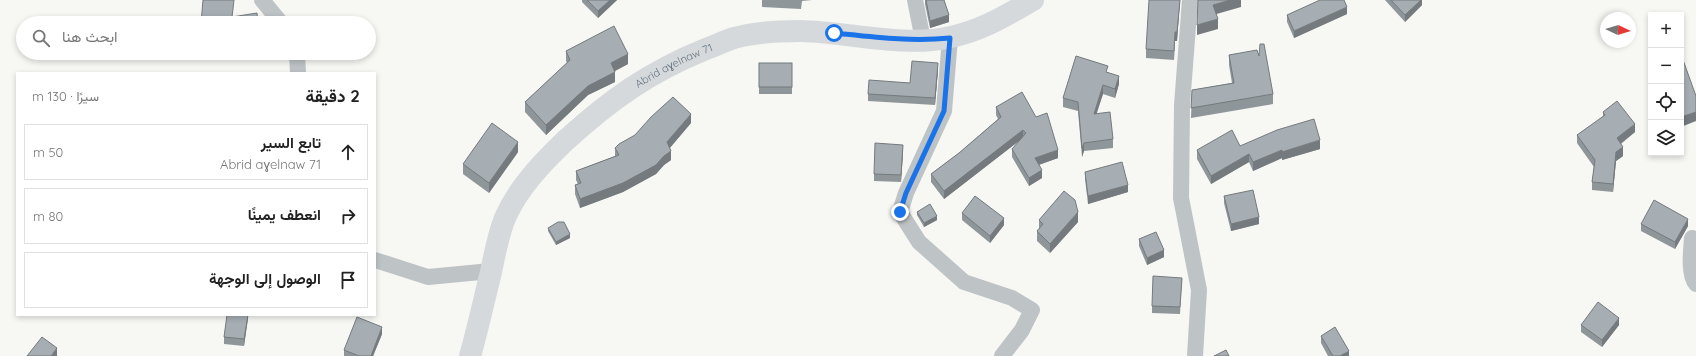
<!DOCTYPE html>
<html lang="ar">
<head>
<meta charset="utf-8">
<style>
	:root { --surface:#fff; --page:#f6f6f6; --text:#222; --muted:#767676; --line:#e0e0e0 }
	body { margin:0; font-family:Quicksand,Vazirmatn,sans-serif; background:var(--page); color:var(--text); direction:rtl }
	.controls { position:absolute; right:12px; top:12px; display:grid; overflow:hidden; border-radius:0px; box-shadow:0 2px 6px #0003 }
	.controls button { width:36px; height:36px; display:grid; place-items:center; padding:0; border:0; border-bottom:1px solid var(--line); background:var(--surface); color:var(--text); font:20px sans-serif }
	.compass { position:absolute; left:1600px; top:12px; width:36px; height:36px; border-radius:50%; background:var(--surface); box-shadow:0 2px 6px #0003; rotate:94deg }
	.stop { position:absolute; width:12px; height:12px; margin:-9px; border:3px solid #1a73e8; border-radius:50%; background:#fff }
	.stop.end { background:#1a73e8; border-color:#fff; box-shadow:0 1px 4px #0008 }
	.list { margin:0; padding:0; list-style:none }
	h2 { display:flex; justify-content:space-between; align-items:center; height:52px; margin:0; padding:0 16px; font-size:17px }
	h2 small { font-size:13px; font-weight:400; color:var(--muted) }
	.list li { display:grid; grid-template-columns:26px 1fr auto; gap:12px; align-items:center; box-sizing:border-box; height:56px; margin:0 8px 8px; padding:0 8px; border:1px solid var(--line); border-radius:0px }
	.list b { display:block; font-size:15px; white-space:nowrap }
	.list p { margin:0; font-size:13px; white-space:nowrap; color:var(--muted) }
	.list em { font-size:13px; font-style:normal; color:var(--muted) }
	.icon { flex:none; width:22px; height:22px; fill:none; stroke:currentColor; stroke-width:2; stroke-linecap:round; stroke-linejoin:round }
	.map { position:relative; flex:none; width:1696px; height:356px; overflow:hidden; direction:ltr }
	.search { position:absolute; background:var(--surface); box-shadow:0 2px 6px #0003; left:16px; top:16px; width:360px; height:44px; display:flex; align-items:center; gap:10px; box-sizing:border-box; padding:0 14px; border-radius:22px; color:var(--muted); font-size:15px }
	.panel { position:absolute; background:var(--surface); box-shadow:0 2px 6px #0003; left:16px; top:72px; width:360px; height:244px; border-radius:0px; direction:rtl }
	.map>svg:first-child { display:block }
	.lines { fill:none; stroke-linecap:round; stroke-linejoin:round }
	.minor { stroke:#bec3c6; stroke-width:16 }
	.primary { stroke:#d5d9dc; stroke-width:22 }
	.wall { fill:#8f969a }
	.shaded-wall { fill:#747a7d }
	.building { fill:#a6aeb3; stroke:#747a7d }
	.route { stroke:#1a73e8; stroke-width:5 }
	.labels { text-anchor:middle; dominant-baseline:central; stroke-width:4; stroke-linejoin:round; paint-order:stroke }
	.street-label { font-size:11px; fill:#687783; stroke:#fff }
</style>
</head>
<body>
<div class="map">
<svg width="1696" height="356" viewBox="0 0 1696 356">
	<rect width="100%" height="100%" fill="#f7f7f4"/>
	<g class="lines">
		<!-- minor -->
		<g class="minor">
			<path d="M262 0 281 23"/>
			<path d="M915 0 923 40"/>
			<path d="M1190 0 1182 105 1181 198 1199 290 1195 356"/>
			<path d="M950 38 944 111 906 193 900 212 919 242 964 282 1012 298 1032 310 1022 330 1002 356"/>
			<path d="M297 53 298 73"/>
			<path d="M1692 238C1691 250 1688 275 1696 284"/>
			<path d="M375 260 428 277 491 271"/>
		</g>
		<!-- primary -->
		<path class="primary" id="s1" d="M470 356C478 328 484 300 491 272 495 253 498 235 505 218 518 188 542 163 565 141 610 100 649 72 706 49 715 46 724 41 734 38 756 32 779 31 801 31 848 32 905 48 951 37 983 30 1005 16 1033 0"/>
	</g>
	<!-- wall -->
	<g class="wall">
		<path d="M582 0H617L598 18 582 2Z"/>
		<path d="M762 0H812L802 1 801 9 762 7Z"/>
		<path d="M925 0H944L949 22 930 28 925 4Z"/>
		<path d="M1180 0 1177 41H1175L1174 60 1146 58V49Z"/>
		<path d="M1385 0H1422V5L1405 22Z"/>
		<path d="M1347 14 1294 38 1287 22V15Z"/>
		<path d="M566 51 628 64 615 71V82L588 95 546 135 525 112V102L567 63 566 61Z"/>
		<path d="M1229 55 1259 56 1273 94V104L1191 118 1192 90 1232 83 1229 65Z"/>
		<rect x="759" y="63" width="33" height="31"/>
		<path d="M938 70 935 105 868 101V94L910 83Z"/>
		<path d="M1108 72 1119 84 1115 98 1103 94 1096 113 1113 139V148L1084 151 1082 157 1078 111 1063 107V98Z"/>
		<path d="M996 107 1058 158 1039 165 1042 178 1029 186 1012 157V149L1020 140 944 199 931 182V174L959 153 998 119 996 115Z"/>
		<path d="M1603 112 1635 132 1621 144 1623 156 1616 161 1613 192 1592 190V182L1594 167 1577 143V135L1603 117Z"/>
		<path d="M691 123 670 148 671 160 664 165 656 174 623 192 580 208 575 194V185L578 184 576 180V171L615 156V148Z"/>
		<path d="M1240 146 1320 149 1282 160V158L1253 171 1249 162 1211 184 1197 159V150Z"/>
		<path d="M518 152 489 193 463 174V164Z"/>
		<path d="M903 152 901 182 874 181V174Z"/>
		<path d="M1085 172 1128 192 1088 204 1085 179Z"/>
		<path d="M1224 196 1259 224 1231 231 1224 203Z"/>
		<path d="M917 212 937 220 924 227 917 215Z"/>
		<path d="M962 213 1004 225 990 243 962 220Z"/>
		<path d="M1039 220 1078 222 1050 253 1037 241V231L1039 230Z"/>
		<path d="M1641 224 1688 226 1675 249 1641 231Z"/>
		<path d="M548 228 570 238 556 245 548 231Z"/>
		<path d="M1139 239 1164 257 1147 265 1139 246Z"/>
		<path d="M1182 278 1180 314 1152 313V306Z"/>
		<path d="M248 315 244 346 224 344V337Z"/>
		<path d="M1581 325H1619L1602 347 1581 332Z"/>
		<path d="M382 334 373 356H344V350Z"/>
		<path d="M1321 336 1349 356H1328L1321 343Z"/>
	</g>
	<!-- shaded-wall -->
	<g class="shaded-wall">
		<path d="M610 0H617L598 18V11Z"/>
		<path d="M1180 0 1177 41H1175L1174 60 1175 32Z"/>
		<path d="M1230 0H1241V7L1213 15V5Z"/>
		<path d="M1421 0H1422V5L1405 22V15Z"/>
		<path d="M1347 7V14L1294 38V31Z"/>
		<path d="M949 15V22L930 28V21Z"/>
		<path d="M1218 19V29L1197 35V25Z"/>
		<path d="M628 54V64L611 73V63Z"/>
		<path d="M938 63V70L935 105V98Z"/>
		<path d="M615 72V82L588 95 546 135V125L588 86Z"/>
		<path d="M1119 76V84L1115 98V89Z"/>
		<path d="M1103 85V94L1094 122V114Z"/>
		<path d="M1696 112V121L1681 127V117Z"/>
		<path d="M691 114V123L667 151V142Z"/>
		<path d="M1635 124V132L1617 146V138Z"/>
		<path d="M1023 130V138L944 199V191Z"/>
		<path d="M1320 140V149L1282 160V152Z"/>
		<path d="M518 142V152L489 193V183Z"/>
		<path d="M1084 143V151L1082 157V148Z"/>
		<path d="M903 145V152L901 182V175Z"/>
		<path d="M1623 147V156L1616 161 1613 192V184L1616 152Z"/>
		<path d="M1058 150V158L1035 166V158Z"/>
		<path d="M1282 150V158L1253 171V162Z"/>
		<path d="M671 151V160L664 165 656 174 623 192 580 208V199Z"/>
		<path d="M1249 154V162L1211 184V176Z"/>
		<path d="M1042 170V178L1029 186V178Z"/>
		<path d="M1128 185V192L1088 204V196Z"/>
		<path d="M1078 212V222L1050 253V244Z"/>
		<path d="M937 216V220L924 227V223Z"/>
		<path d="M1259 217V224L1231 231V224Z"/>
		<path d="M1004 218V225L990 243V236Z"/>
		<path d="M1688 219V226L1675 249V242Z"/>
		<path d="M570 234V238L556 245V242Z"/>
		<path d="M1164 250V257L1147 265V258Z"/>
		<path d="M248 315V319L244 346V339Z"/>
		<path d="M1619 318V325L1602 347V340Z"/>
		<path d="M382 327V334L373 356H371Z"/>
		<path d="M57 348V356H51Z"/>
		<path d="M1349 351V356H1340Z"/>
	</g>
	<!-- building -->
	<g class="building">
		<path d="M203 0H234L232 17 257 13 258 23H201Z"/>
		<path d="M587 0H610L598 11Z"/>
		<path d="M926 0H944L949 15 930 21Z"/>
		<path d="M1149 0H1180L1177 32H1175L1174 51 1146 49Z"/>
		<path d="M1198 0H1230L1213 5 1218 19 1197 25Z"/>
		<path d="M1320 0H1344L1347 7 1294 31 1287 15Z"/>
		<path d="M1391 0H1421L1405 15Z"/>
		<path d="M614 26 628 54 611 63 615 72 588 86 546 125 525 102 570 60 566 51Z"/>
		<path d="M1260 44H1264L1273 94 1191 108 1192 90 1234 83 1229 55 1257 50 1259 56Z"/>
		<path d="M1076 56 1108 66 1106 72 1119 76 1115 89 1103 85 1094 114 1110 112 1113 139 1084 143 1082 148 1078 102 1063 98Z"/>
		<path d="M1683 60 1696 96V112L1681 117V61Z"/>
		<path d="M912 61 938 63 935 98 868 94 869 80 910 83Z"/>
		<rect x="759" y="63" width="33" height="24"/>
		<path d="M1022 92 1036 117 1047 113 1058 150 1035 158 1042 170 1029 178 1012 149 1026 133 1023 130 944 191 931 174 959 153 1001 117 996 107Z"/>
		<path d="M673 97 691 114 667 142 671 151 664 156 656 165 623 183 580 199 575 185 581 183 576 171 619 155 615 148 619 144 635 135 651 117Z"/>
		<path d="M1617 101 1635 124 1617 138 1623 147 1616 152 1613 184 1592 182 1595 160 1577 135 1605 115 1603 112Z"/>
		<path d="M1314 119 1320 140 1282 152V150L1253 162 1249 154 1211 176 1197 150 1232 130 1240 146 1277 130Z"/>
		<path d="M492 123 518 142 489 183 463 164Z"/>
		<path d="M875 143 903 145 901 175 874 174Z"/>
		<path d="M1122 162 1128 185 1088 196 1085 172Z"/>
		<path d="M1253 190 1259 217 1231 224 1224 196Z"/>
		<path d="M1064 191 1075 200 1078 212 1050 244 1037 231 1043 224 1039 220Z"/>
		<path d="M975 196 1004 218 990 236 962 213Z"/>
		<path d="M1654 200 1688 219 1675 242 1641 224Z"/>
		<path d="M930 204 937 216 924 223 917 212Z"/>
		<path d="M558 222H564L570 234 556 242 548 228Z"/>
		<path d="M1156 232 1164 250 1147 258 1139 239Z"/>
		<path d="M1153 276 1182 278 1180 307 1152 306Z"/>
		<path d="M1598 302 1619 318 1602 340 1581 325Z"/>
		<path d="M227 315H248L244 339 224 337Z"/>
		<path d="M357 317 382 327 371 356H359L344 350Z"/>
		<path d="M1335 327 1349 351 1340 356H1333L1321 336Z"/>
		<path d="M42 337 57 348 51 356H27Z"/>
		<path d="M1226 350 1229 356H1214Z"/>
	</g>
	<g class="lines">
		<!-- route -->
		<path class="route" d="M834 33C873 37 911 42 950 38L944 111 906 193 900 212"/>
	</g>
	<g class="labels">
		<!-- street labels -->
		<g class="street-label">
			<text stroke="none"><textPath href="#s1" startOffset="374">Abrid aɣelnaw 71</textPath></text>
		</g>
	</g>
</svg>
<div class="controls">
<button>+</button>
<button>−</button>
<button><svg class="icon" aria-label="locate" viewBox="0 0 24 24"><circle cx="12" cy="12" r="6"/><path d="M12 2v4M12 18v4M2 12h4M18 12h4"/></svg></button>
<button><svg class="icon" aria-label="layers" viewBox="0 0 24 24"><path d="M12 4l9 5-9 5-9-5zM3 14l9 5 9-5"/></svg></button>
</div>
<svg class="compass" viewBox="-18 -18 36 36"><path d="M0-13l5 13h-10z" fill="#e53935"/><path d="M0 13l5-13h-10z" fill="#767676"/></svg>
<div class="stop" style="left:834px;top:33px"></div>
<div class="stop end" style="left:900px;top:212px"></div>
<div class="search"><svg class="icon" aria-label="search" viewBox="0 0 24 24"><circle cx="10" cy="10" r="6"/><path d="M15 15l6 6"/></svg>ابحث هنا</div>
<section class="panel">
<h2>2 دقيقة<small>سيرًا · 130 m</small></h2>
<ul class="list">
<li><svg class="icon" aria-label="ahead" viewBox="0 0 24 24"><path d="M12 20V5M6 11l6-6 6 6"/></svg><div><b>تابع السير</b><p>Abrid aɣelnaw 71</p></div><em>50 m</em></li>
<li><svg class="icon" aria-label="right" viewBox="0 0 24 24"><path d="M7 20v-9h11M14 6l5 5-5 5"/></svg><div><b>انعطف يمينًا</b></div><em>80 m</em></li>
<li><svg class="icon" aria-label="arrive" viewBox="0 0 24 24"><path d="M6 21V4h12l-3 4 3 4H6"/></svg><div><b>الوصول إلى الوجهة</b></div></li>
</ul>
</section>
</div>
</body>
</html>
